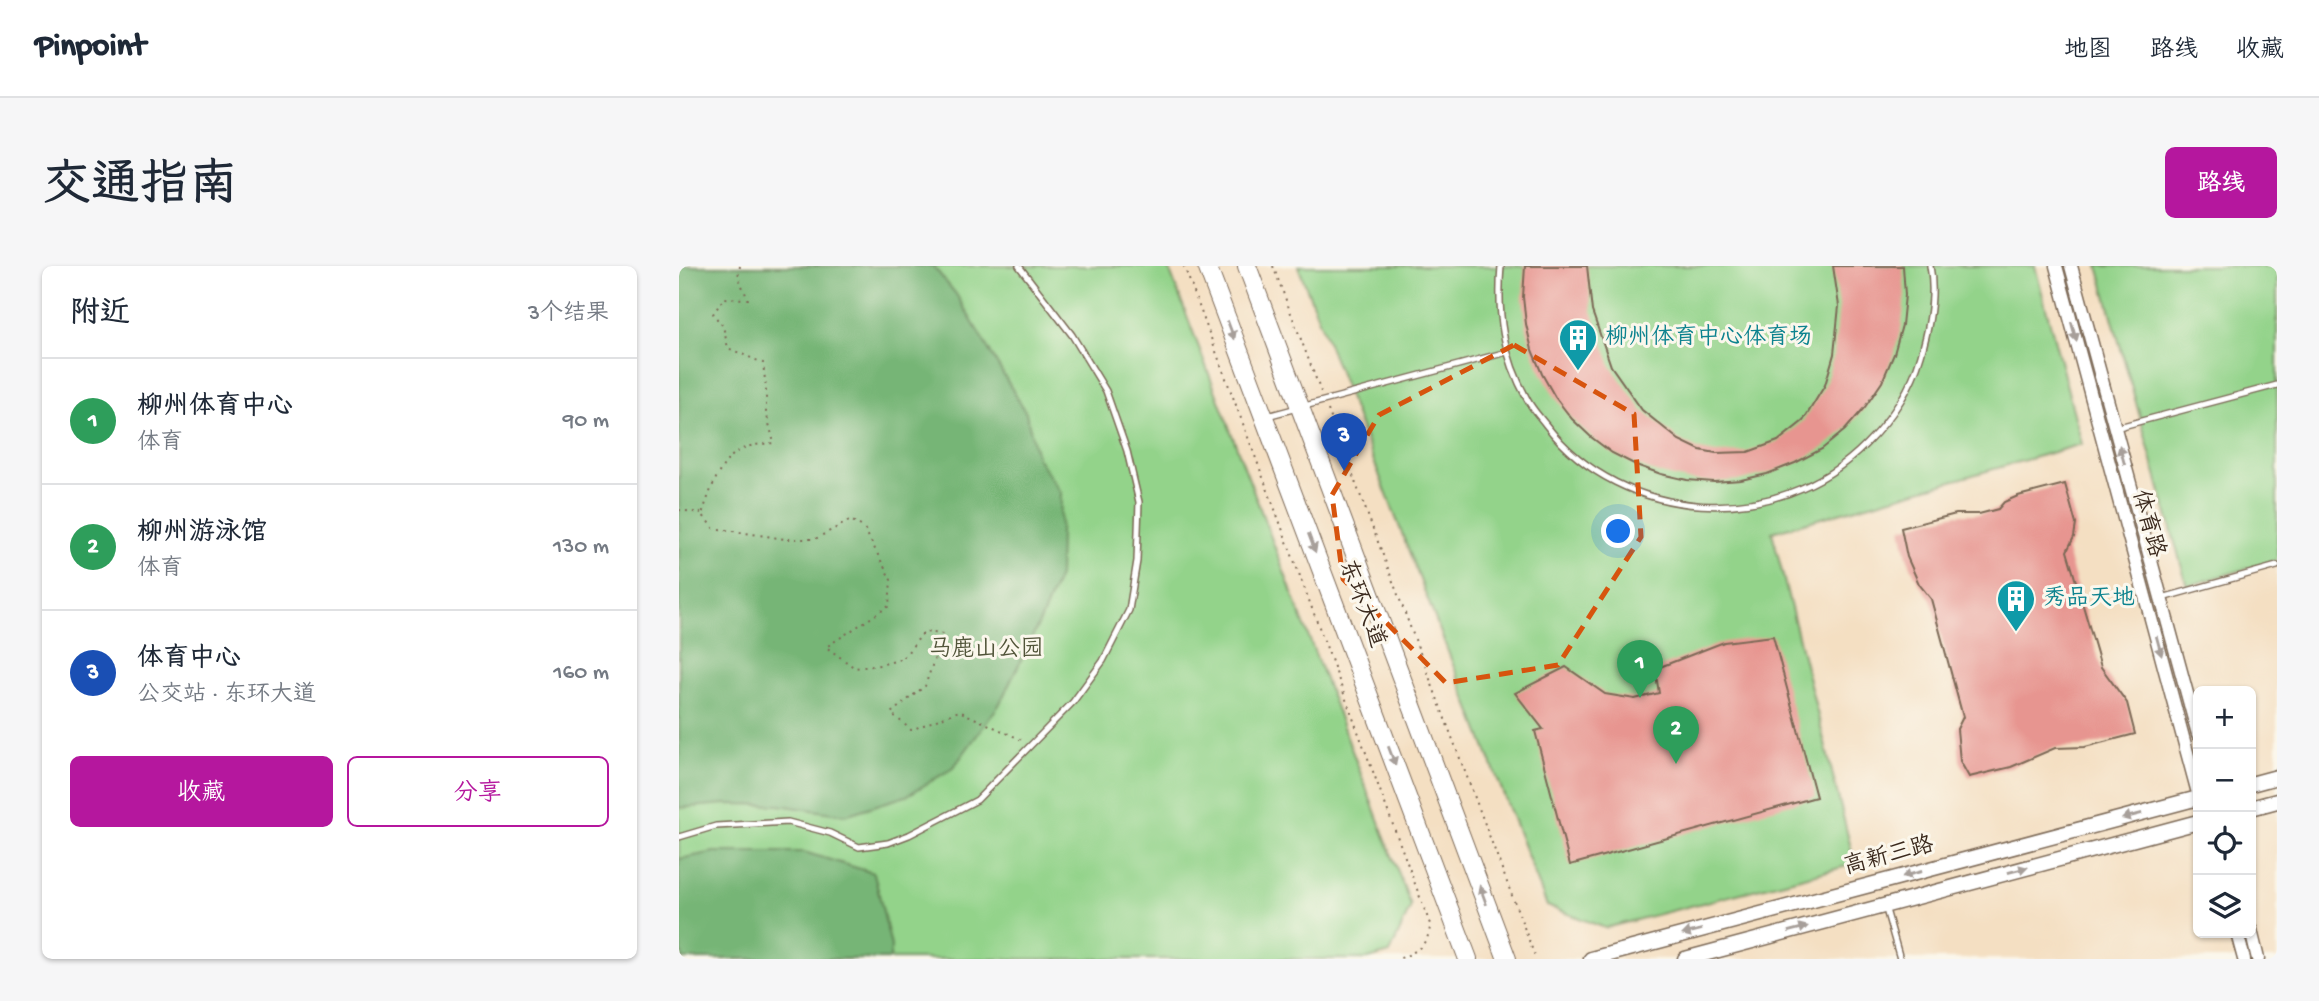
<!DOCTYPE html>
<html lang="zh">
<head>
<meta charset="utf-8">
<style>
	:root { --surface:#fff; --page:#f6f6f7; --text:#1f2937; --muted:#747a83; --line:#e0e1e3; --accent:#b5179e }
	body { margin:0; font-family:"Gochi Hand","LXGW WenKai TC",sans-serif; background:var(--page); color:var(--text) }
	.controls { position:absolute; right:21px; bottom:21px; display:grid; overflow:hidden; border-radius:10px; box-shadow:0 2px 5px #0004 }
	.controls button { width:63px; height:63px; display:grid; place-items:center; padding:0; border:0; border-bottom:2px solid var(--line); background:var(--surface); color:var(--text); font:35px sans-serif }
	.you { position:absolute; left:940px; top:266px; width:24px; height:24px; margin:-18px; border:5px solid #fff; border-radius:50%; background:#1a73e8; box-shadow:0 0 0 10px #1a73e833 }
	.badge { display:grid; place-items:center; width:46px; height:46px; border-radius:50%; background:var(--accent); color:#fff; font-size:23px; font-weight:700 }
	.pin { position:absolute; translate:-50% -58px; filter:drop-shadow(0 2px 4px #0008) }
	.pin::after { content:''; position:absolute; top:37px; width:24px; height:21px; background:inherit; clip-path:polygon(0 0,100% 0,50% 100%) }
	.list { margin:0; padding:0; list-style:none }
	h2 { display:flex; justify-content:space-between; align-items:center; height:91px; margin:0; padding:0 28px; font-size:30px }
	h2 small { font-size:23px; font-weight:400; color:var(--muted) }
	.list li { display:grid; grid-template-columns:46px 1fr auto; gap:21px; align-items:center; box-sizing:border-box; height:126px; padding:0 28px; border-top:2px solid var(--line) }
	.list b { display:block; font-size:26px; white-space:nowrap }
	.list p { margin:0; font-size:23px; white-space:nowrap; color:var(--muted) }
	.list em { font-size:23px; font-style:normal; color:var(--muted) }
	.actions { display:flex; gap:14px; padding:21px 28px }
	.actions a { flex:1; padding:16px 0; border:2px solid var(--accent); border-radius:10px; text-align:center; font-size:24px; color:var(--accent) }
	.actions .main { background:var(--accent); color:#fff }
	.icon { flex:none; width:38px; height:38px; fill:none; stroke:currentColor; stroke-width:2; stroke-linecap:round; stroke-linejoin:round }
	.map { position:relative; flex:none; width:1598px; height:693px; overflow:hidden; border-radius:10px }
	header { display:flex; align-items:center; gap:42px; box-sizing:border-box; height:98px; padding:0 35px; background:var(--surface); border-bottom:2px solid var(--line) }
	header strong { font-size:33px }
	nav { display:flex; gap:38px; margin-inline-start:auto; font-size:24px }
	.intro { display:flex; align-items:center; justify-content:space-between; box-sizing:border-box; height:168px; padding:0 42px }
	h1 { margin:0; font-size:49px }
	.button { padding:18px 32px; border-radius:10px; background:var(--accent); color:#fff; font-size:24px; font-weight:700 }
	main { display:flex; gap:42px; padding:0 42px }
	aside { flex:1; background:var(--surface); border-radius:10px; box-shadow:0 2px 5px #0004 }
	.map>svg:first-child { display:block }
	.green { fill:#93d38a; stroke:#677e54; stroke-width:2 }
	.forest { fill:#76b576; stroke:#58704a; stroke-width:2 }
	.building { fill:#e79590 }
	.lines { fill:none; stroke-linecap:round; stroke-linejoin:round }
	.service-casing { stroke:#7c6957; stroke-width:8 }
	.tertiary-casing { stroke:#7c6957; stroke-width:15 }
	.secondary-casing { stroke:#7c6957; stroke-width:17 }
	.trunk-casing { stroke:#7c6957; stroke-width:20 }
	.path { stroke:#7c6957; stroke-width:2; stroke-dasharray:2 5; stroke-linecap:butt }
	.service { stroke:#fff; stroke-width:5 }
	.tertiary { stroke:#fff; stroke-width:12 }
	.secondary { stroke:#fff; stroke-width:14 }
	.trunk { stroke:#fff; stroke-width:18 }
	.oneway { fill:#a79f9a }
	.marked { fill:none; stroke:#d7540e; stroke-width:5; stroke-dasharray:14 9; stroke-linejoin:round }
	.labels { text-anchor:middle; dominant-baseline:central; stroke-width:6; stroke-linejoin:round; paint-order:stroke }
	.culture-label { font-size:23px; fill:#0d838f; stroke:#fbf7ec; text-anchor:start }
	.street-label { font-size:23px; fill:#3b2a1e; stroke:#fbf7ec }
	.park-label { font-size:23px; fill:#515439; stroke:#fbf7ec }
</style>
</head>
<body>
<header>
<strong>Pinpoint</strong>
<nav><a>地图</a><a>路线</a><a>收藏</a></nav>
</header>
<div class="intro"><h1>交通指南</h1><a class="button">路线</a></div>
<main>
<aside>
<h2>附近<small>3个结果</small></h2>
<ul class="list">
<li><span class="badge" style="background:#2e9e5b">1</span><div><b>柳州体育中心</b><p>体育</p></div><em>90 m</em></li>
<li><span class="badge" style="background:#2e9e5b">2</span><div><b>柳州游泳馆</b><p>体育</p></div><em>130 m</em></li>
<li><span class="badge" style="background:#1a4fb4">3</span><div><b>体育中心</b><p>公交站 · 东环大道</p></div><em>160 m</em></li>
</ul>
<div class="actions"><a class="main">收藏</a><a>分享</a></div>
</aside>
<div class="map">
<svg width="1598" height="693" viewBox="0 0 1598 693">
	<rect width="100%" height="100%" fill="#fbf7ec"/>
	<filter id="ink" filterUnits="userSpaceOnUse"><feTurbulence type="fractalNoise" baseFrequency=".0143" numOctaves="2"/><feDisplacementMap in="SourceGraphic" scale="14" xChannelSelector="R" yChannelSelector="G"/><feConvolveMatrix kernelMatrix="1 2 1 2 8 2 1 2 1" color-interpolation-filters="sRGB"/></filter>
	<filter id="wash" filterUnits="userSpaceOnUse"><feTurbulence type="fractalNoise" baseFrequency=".00686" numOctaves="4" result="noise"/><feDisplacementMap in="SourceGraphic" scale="28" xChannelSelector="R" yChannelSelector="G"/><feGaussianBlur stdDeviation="1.57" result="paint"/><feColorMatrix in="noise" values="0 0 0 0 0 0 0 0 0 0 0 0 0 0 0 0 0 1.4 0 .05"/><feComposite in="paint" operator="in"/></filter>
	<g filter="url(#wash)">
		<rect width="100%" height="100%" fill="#f4dfc2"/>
		<!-- green -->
		<g class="green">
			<path d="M0 0H489L732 640 711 687 689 693H0Z"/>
			<path d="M619 0H1356L1403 178 1093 266 1176 598 926 662 868 640Z"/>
			<path d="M1419 0H1598V294L1508 320Z"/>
		</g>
		<!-- forest -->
		<g class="forest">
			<path d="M0 0H254L277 28 347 147 358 191 382 227 380 310 364 349 320 439 274 502 227 530 166 549 100 539 47 538 0 542Z"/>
			<path d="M35 586H125L195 607 212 680 211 693H4L0 675V593Z"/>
		</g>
		<g id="blocks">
			<!-- building -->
			<g class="building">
				<path d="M846 0H908L913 45 932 100 963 144 1000 174 1021 184 1037 187 1069 186 1099 175 1124 155 1146 119 1155 88 1160 40 1154 0H1224L1226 29 1223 59 1215 88 1203 116 1186 141 1166 164 1143 183 1116 197 1088 208 1062 214 1035 216 1008 214 982 208 957 199 933 187 912 171 893 153 876 131 863 108 853 84 847 58 844 31Z"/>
				<path d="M1386 218 1397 258 1395 271 1388 285 1422 401 1448 437 1456 468 1406 481 1376 482 1332 501 1290 511 1281 495 1278 463 1284 451 1252 333 1240 318 1228 291 1222 262 1277 248H1300L1319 243 1325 236 1339 230Z"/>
				<path d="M1094 370 1137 531 891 599 856 465 864 463 836 427 887 401 926 428 956 433 980 427 976 403 1045 376Z"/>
			</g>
		</g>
	</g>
	<g filter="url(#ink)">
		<use href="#blocks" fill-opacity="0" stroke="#7c6957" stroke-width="2"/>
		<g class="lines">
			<defs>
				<g id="service">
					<path d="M822 0C818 48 824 90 848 133 853 143 861 151 867 159 943 258 1099 268 1187 178 1212 153 1232 124 1242 89 1250 62 1257 29 1251 0"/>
					<path d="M588 150 828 86"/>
					<path d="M1436 162 1598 119"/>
					<path d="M1483 332 1598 300"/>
					<path d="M0 571 37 560 109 556 151 567 180 581 209 577 230 569 298 534 394 436 424 395 450 344 458 295 460 236 448 185 427 125 393 69 340 0"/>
					<path d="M1206 640 1221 693"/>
				</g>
				<g id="tertiary">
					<path d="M1377 0 1519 527"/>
					<path d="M1392 0 1519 468"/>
					<path d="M1572 664 1579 693"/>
					<path d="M1558 667 1565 693"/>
				</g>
				<g id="secondary">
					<path d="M1572 518 1598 511"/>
					<path d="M1572 542 1598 535"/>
					<path d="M912 693 1519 532"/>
					<path d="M1006 693 1519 556"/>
				</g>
				<g id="trunk">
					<path d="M528 0 789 693"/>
					<path d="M568 0 828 693"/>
				</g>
			</defs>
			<!-- service casing -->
			<use href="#service" class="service-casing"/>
			<!-- tertiary casing -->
			<use href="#tertiary" class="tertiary-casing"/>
			<!-- secondary casing -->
			<use href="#secondary" class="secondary-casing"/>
			<!-- trunk casing -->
			<use href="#trunk" class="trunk-casing"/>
			<!-- path -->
			<g class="path">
				<path d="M61 0 59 11 69 33 45 32 34 48 44 60 49 82 84 97 87 122V146L95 177C86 178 76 178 68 181 41 190 32 224 23 248L34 262 106 273H136L172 254 185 262 212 314 210 340 147 381 176 402 201 399 223 393 245 366 264 368 246 420 212 447 232 464 280 445 343 474"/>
				<path d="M505 0 751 658C751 678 736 687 719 693"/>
				<path d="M594 0 642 126"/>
				<path d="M649 144 857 693"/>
				<path d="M0 244 22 247"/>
			</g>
			<!-- service -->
			<use href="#service" class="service"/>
			<!-- tertiary -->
			<use href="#tertiary" class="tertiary"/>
			<!-- secondary -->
			<use href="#secondary" class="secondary"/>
			<!-- trunk -->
			<use href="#trunk" class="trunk"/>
		</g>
		<!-- one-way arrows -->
		<defs><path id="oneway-solid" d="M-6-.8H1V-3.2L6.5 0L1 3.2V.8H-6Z" transform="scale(1.75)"/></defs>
		<g class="oneway">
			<use href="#oneway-solid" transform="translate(552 64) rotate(69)"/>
			<use href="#oneway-solid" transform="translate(1395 66) rotate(75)"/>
			<use href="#oneway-solid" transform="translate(1443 189) rotate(-105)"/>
			<use href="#oneway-solid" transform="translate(633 277) rotate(69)"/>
			<use href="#oneway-solid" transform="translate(1480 380) rotate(75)"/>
			<use href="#oneway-solid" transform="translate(713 490) rotate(69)"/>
			<use href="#oneway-solid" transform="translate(1453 550) rotate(165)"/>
			<use href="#oneway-solid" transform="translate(1339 604) rotate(-15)"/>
			<use href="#oneway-solid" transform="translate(1233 608) rotate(165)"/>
			<use href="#oneway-solid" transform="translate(804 629) rotate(-110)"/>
			<use href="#oneway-solid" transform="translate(1119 663) rotate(-15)"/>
			<use href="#oneway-solid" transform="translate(1013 666) rotate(165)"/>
		</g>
	</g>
	<!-- marked area -->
	<path class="marked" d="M835 79 955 148 962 271 879 399 767 417 664 313 653 229 700 149Z"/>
	<!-- icons -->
	<defs>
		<symbol id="building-pin" viewBox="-11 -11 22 30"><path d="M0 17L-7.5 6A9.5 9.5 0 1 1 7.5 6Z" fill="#0f9aa8" stroke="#fbf7ec"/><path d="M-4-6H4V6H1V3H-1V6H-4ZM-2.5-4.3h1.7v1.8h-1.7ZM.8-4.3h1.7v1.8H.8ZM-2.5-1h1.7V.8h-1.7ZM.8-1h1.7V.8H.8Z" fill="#fff"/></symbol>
	</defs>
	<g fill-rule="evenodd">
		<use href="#building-pin" x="877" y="50" width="44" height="60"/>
		<use href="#building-pin" x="1315" y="311" width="44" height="60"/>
	</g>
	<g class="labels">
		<!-- culture labels -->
		<g class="culture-label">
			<text x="926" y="72">柳州体育中心体育场</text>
			<text x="1364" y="333">秀品天地</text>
		</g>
		<!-- street labels -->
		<g class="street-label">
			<text transform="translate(1468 258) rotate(75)">体育路</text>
			<text transform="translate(682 338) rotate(69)">东环大道</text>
			<text transform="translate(1210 591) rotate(-15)">高新三路</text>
		</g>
		<!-- park labels -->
		<g class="park-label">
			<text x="307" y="384">马鹿山公园</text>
		</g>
	</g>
</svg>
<div class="controls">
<button>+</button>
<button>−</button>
<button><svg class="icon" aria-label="locate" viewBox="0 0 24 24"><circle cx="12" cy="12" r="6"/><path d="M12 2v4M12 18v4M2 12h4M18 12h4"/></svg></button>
<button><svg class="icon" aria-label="layers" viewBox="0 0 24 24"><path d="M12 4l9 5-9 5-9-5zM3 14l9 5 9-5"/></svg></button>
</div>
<div class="you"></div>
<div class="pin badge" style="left:961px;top:432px;background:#2e9e5b">1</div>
<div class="pin badge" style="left:997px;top:498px;background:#2e9e5b">2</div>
<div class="pin badge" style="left:665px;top:205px;background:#1a4fb4">3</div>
</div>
</main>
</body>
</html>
